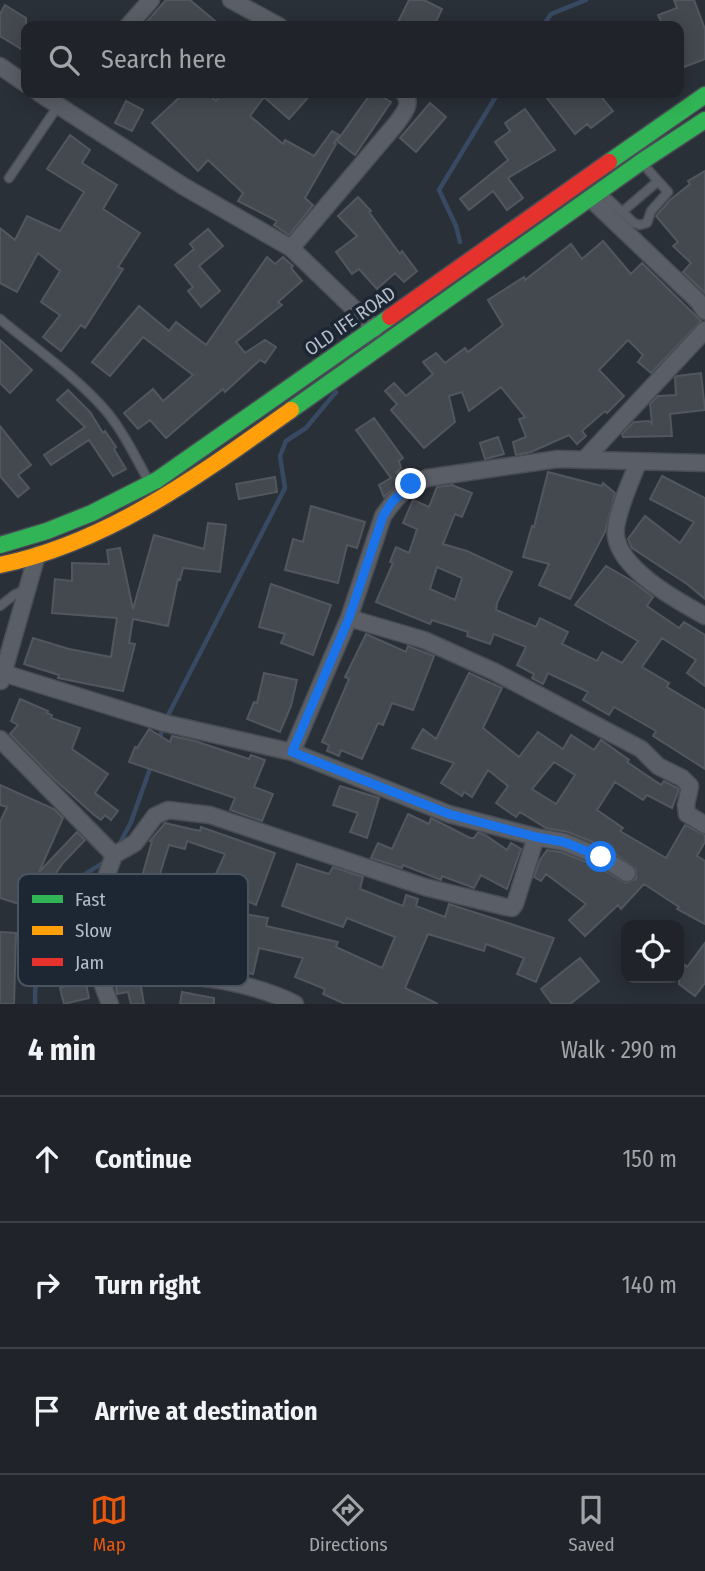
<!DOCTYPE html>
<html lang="en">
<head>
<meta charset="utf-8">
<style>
	body { margin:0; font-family:"Fira Sans Condensed",sans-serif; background:#282c32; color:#f1f3f6 }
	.controls { position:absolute; right:21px; bottom:21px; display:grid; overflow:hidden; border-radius:14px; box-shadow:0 4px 18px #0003 }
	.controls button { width:63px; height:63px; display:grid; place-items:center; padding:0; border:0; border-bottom:2px solid #3d4147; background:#20242a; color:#f1f3f6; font:35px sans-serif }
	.stop { position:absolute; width:21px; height:21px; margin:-16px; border:5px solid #1a73e8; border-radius:50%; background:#fff }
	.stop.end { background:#1a73e8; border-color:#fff; box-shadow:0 2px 7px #0008 }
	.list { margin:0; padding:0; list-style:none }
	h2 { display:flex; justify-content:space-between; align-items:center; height:91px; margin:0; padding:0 28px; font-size:30px }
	h2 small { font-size:23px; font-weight:400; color:#a2a4a8 }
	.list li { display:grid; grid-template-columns:46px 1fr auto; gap:21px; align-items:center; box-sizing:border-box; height:126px; padding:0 28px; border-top:2px solid #3d4147 }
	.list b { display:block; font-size:26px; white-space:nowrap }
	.list em { font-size:23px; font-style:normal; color:#a2a4a8 }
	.icon { flex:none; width:38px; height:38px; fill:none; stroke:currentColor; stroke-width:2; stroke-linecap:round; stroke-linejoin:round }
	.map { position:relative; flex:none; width:705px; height:1004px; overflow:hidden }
	.search { position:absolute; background:#20242a; box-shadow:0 4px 18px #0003; left:21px; right:21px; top:21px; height:77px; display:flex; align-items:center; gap:18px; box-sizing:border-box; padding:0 24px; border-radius:14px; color:#a2a4a8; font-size:26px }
	.sheet { height:469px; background:#20242a }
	nav { display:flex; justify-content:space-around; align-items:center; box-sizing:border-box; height:98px; border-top:2px solid #3d4147; background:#20242a; font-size:19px; color:#a2a4a8 }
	nav a { display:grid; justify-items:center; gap:4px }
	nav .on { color:#ea580c }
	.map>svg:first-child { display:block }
</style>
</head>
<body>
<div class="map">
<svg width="705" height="1004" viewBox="0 0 705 1004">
	<rect width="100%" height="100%" fill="#2a3038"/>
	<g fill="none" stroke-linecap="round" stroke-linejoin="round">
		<path stroke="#384963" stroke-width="4.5" d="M 543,26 L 551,14 L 586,0
			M 460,242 L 456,226 L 439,190 L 498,93
			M 159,741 L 164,723 L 285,488 L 280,456 L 286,441 L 306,428 L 336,392
			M 119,845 L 131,822 L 151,766
			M 35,1004 C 36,958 34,927 67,889 C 77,877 95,869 107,860"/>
	</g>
	<path fill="#444950" stroke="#52575f" stroke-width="2" fill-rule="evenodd" d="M 166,0 L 190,0 L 221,26 L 143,26 Z
		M 409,0 L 424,0 L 442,9 L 434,26 L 396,26 Z
		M 674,0 L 694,0 L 705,29 L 705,59 L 679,69 L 679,26 L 663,26 L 658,15 L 677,8 Z
		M 5,5 L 26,18 L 26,52 L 0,36 L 0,14 Z
		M 184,93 L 208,93 L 216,101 L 221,94 L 225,97 L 228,93 L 312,93 L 289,119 L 264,97 L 250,116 L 283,144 L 285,140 L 314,156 L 332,131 L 339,135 L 334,143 L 336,144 L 305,198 L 313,205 L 289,235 L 274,225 L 277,221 L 238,201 L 243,193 L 208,160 L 198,171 L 152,123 Z
		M 371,93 L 376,93 L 391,102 L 355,155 L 337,141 Z
		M 543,93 L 598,93 L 613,111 L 591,128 L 587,124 L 575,134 Z
		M 126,101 L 143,110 L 132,131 L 115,123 Z
		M 430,103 L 446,117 L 416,152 L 400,138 Z
		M 525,109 L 555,150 L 508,178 L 523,198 L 507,210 L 493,191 L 469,210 L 460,199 L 508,160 L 495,142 L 510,131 L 505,123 Z
		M 70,135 L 90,150 L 82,163 L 117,185 L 103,209 L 140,233 L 118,267 L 123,269 L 85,328 L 81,325 L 61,351 L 43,337 L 60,315 L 41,302 L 60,271 L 38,253 L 17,292 L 0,283 L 0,228 L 15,240 L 27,216 L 60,231 L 84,192 L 47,169 Z
		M 705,171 L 705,293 L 683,272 L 691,263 L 673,246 L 678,242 L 656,216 L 670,200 L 690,184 L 688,181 Z
		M 358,197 L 371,211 L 369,212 L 400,254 L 402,251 L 417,271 L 404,282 L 395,273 L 377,289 L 359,269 L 352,274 L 336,252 L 357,236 L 338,216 Z
		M 208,229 L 223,246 L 199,266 L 220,291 L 201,307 L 188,291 L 193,287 L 175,265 L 194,249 L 190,244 Z
		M 603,241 L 631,274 L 642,263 L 701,321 L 651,373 L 638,362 L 643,355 L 628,340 L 599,370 L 624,396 L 607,413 L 605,411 L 582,431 L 586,436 L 577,444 L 569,435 L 531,452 L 516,455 L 513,442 L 526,437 L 519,419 L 525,417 L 501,387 L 469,411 L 462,392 L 449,396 L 455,422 L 424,448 L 391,410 L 397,404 L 385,391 L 394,383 L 406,396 L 433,374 L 423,362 L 436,353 L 445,363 L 465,348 L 468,352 L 503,325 L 488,300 L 524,277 L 525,280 L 571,244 L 582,259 Z
		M 267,257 L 275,264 L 283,257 L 293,266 L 291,268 L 302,281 L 278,302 L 282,305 L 236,342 L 245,353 L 265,340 L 276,347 L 265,363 L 260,360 L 225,392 L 223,389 L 166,438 L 150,420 L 138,429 L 124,413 L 153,389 L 163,401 L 193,375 L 143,337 L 110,376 L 92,362 L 139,306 L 169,331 L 176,322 L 206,345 Z
		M 0,340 L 32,370 L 10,393 L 0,383 Z
		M 701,373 L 705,410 L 670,414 L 672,436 L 623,437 L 622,434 L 634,422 L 649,421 L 652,424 L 650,404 L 658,396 L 676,395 L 675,378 L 677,376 Z
		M 68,390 L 90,412 L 103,433 L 105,431 L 116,447 L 114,449 L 126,469 L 113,476 L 89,440 L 51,465 L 44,455 L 85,427 L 57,400 Z
		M 374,418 L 403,458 L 399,461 L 401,468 L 395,473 L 403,471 L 405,478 L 384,497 L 379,485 L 391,478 L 356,430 Z
		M 0,426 L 31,465 L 18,475 L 29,488 L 18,497 L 0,476 Z
		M 498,437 L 504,454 L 485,459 L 480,443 Z
		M 548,472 L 602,486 L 603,483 L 615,493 L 605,532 L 570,599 L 539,585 L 549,564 L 523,557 L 532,526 L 534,527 Z
		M 662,476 L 705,498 L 705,599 L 687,584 L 632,548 L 628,539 L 645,516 L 680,543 L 694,522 L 650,499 Z
		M 275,477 L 277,492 L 239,499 L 236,484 Z
		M 452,485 L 472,493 L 462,517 L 455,514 L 443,544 L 467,551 L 512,572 L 497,603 L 496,610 L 536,627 L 540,618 L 568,632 L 562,644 L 597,661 L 602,652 L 622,663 L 638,641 L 575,605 L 606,566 L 632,581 L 653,597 L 647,606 L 679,628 L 684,622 L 705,635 L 705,686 L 687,673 L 696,660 L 662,638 L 642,667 L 669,683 L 667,687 L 705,710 L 705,769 L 653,736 L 656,731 L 614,707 L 609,715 L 583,700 L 588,692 L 548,673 L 543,684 L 532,678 L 534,674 L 517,665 L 526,647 L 494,634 L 490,644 L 467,636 L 468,632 L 432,620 L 430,624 L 376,602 L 393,563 L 390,562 L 396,547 L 409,553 L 417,529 L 403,523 L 413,500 L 429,507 L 437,487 ZM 437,567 L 462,578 L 455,600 L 430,589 Z
		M 311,506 L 365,522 L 357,548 L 347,545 L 338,583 L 285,570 L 293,539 L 303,542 Z
		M 208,523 L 226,525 L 220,572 L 183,568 L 180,580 L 178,579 L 168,626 L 133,619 L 129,643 L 135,644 L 123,691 L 58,678 L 59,675 L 24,664 L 33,638 L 69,649 L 111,657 L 117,618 L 52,613 L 55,579 L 72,581 L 72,563 L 109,564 L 107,550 L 120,548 L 133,609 L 154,535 L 204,549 Z
		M 271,584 L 331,605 L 313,655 L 281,643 L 285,634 L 259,627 Z
		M 366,634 L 406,652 L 408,646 L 434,656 L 413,710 L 392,703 L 383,725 L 378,723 L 362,759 L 341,750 L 339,756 L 327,751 L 329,745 L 322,742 L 349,679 L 345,677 Z
		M 264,673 L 297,680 L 291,706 L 280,732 L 247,719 L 254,702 L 257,703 Z
		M 469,673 L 502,688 L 483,728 L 519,757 L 538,732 L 563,749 L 571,735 L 594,750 L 601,740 L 629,760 L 627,762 L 661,785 L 664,781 L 679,789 L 672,808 L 647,795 L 643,800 L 615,782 L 597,810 L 623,828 L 620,831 L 666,858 L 685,825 L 705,835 L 705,842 L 697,856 L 705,861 L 705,924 L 677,909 L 679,907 L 644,884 L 621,909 L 618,905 L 585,936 L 569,920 L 586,904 L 546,874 L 541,881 L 534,877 L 540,860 L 547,850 L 561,852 L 596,866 L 626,883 L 636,879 L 636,869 L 605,847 L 568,832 L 546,828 L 520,812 L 516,817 L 496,803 L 508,786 L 488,770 L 472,797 L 464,792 L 462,796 L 441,783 L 454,763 L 412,748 L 423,729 L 436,739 ZM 554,762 L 575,775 L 556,804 L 532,789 Z
		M 20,699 L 48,711 L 47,713 L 52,715 L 51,718 L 80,728 L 72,749 L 108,774 L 95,793 L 118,811 L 111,820 L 105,815 L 101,820 L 94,815 L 53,778 L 10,734 L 18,725 L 11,721 Z
		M 149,729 L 170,742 L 172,736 L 195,741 L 249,759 L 251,755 L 265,760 L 254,787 L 273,794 L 262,821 L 230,810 L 235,798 L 129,762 L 135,747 L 137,748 Z
		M 0,785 L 54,809 L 63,818 L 39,872 L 77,832 L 85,840 L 63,863 L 43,892 L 29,882 L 22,905 L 0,898 L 0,822 L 7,807 L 0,805 Z
		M 340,786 L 379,798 L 367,838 L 350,832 L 358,813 L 333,805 Z
		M 408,814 L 429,824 L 431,818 L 470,838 L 474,838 L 478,832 L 485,835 L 507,850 L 511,843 L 521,849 L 507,889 L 481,875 L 474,888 L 442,876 L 441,880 L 403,865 L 402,868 L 371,858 L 378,843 L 392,849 Z
		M 165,823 L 200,831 L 201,827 L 275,853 L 256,905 L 211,885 L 225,854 L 187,841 L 185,849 L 169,845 L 150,906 L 193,914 L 194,905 L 268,918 L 266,926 L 338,942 L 336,947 L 382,968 L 395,937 L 347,918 L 343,927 L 282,906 L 297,864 L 329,874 L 333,867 L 363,877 L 360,889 L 403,906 L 406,895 L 418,899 L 416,906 L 445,917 L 449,904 L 554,938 L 536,982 L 517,974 L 524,958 L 486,944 L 484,951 L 428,934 L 405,988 L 438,1004 L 345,1004 L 323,994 L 325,989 L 295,977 L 303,958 L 259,948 L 253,974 L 219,967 L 218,969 L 193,966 L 194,963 L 153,956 L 152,961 L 117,958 L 131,912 L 134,913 L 146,874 L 143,873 L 152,841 L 150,841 Z
		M 0,932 L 16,933 L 14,1004 L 0,1004 Z
		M 705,943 L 705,983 L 695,996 L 679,984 L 679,960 L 687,967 Z
		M 580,958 L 599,981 L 570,1004 L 552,1004 L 541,989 Z
		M 84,974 L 89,998 L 64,1004 L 60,988 L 65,986 L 63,978 Z
		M 115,979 L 140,981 L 144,1004 L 131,1004 L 128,992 L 117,994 Z
		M 182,992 L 214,998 L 214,1004 L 180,1004 Z"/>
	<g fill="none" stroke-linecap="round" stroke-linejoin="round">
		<defs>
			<path id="lane" d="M 9,178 L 58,106
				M 603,194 L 634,223 L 640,225 L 647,223 L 651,211 L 668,192 L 642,163
				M 622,212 L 657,182
				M 0,319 C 36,349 77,377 107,412 C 124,433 136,458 149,482
				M 0,606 L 14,595 L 26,589"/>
			<path id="street" d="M 231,0 L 279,26
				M 128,26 L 151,0
				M 0,66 L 26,84
				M 39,93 L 183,186 L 291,248 L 375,329
				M 591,199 L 698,301 L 705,311
				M 291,248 L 396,124 C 403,114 413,104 404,93
				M 584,460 L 705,330
				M 638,463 C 631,480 613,520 616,537 C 622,571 678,601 705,616
				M 349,618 L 424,640 L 495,672 L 641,749 L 658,766 L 682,778 L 690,786 L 686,805 L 687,814 L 705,825
				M 3,673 L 164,723 L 292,752 L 449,814 L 536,837 L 564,842 L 601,857 L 627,873
				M 1,681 L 37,555
				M 0,739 L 114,855
				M 292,752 L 349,618 L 383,516 C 395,498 407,486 427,478 L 558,459 L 705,463
				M 97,966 C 158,973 240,975 295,1004
				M 110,1004 C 100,978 87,947 93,918 C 98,897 107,875 114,855 L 135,843 L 155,816 L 168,810 L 210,815 L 425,887 L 506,907 L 512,908 L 515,904 L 536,837"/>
			<path id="fast" d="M 609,162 L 705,95
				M 291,410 L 641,162 L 705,120
				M 0,545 L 47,531 L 92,513 L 157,480 L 390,317"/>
			<path id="slow" d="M 0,565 C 110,542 201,474 291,410"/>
			<path id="jam" d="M 390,317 L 609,162"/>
		</defs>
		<use href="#lane" stroke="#484c53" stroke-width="11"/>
		<use href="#street" stroke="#484c53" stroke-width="19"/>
		<use href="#fast" stroke="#484c55" stroke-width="19"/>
		<use href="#slow" stroke="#484c55" stroke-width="19"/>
		<use href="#jam" stroke="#484c55" stroke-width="19"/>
		<use href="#lane" stroke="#5a5e66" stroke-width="8"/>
		<use href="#street" stroke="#5a5e66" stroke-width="16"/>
		<use href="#fast" stroke="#30b455" stroke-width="16"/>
		<use href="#slow" stroke="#ff9f0a" stroke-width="16"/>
		<use href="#jam" stroke="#e5322d" stroke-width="16"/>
	</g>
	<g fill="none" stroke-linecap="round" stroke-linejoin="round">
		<path stroke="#1a73e8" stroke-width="9" d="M 411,484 L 392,502 L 383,516 L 349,618 L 292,752 L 449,814 L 536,837 L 564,842 L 601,857"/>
	</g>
	<g text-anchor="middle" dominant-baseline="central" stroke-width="7" stroke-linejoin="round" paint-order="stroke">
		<g font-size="19" fill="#b4bcc9" stroke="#1d2633">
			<text transform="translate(350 321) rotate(-35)">OLD IFE ROAD</text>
		</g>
	</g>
	<rect x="18" y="874" width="230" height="112" rx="10" fill="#1d2633" stroke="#4a5360" stroke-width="2"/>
	<rect x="32" y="895" width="31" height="8" fill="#30b455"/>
	<rect x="32" y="926" width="31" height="9" fill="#ff9f0a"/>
	<rect x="32" y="958" width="31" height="8" fill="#e5322d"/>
	<g font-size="19" fill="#b4bcc9">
		<text x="75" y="906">Fast</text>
		<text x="75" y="937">Slow</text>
		<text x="75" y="969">Jam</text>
	</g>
</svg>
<div class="controls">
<button><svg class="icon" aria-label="locate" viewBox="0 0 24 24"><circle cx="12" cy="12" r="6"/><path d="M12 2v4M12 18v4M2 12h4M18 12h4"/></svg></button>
</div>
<div class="stop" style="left:601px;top:857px"></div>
<div class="stop end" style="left:411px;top:484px"></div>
<div class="search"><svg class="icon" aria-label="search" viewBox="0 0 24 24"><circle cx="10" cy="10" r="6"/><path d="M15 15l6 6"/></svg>Search here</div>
</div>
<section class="sheet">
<h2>4 min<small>Walk · 290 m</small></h2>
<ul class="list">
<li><svg class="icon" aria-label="ahead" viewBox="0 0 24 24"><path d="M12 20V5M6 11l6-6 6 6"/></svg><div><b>Continue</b></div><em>150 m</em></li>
<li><svg class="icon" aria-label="right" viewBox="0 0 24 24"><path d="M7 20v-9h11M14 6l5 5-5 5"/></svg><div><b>Turn right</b></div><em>140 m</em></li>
<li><svg class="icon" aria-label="arrive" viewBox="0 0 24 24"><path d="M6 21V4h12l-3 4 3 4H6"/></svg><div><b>Arrive at destination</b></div></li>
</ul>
</section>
<nav>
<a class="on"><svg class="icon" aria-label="map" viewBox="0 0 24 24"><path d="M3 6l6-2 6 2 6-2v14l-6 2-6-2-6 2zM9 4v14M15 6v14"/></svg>Map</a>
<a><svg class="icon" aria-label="directions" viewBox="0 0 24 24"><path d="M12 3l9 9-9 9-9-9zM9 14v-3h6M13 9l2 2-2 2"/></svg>Directions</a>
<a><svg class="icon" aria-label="saved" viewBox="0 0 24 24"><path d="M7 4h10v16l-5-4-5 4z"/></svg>Saved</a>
</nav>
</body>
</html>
